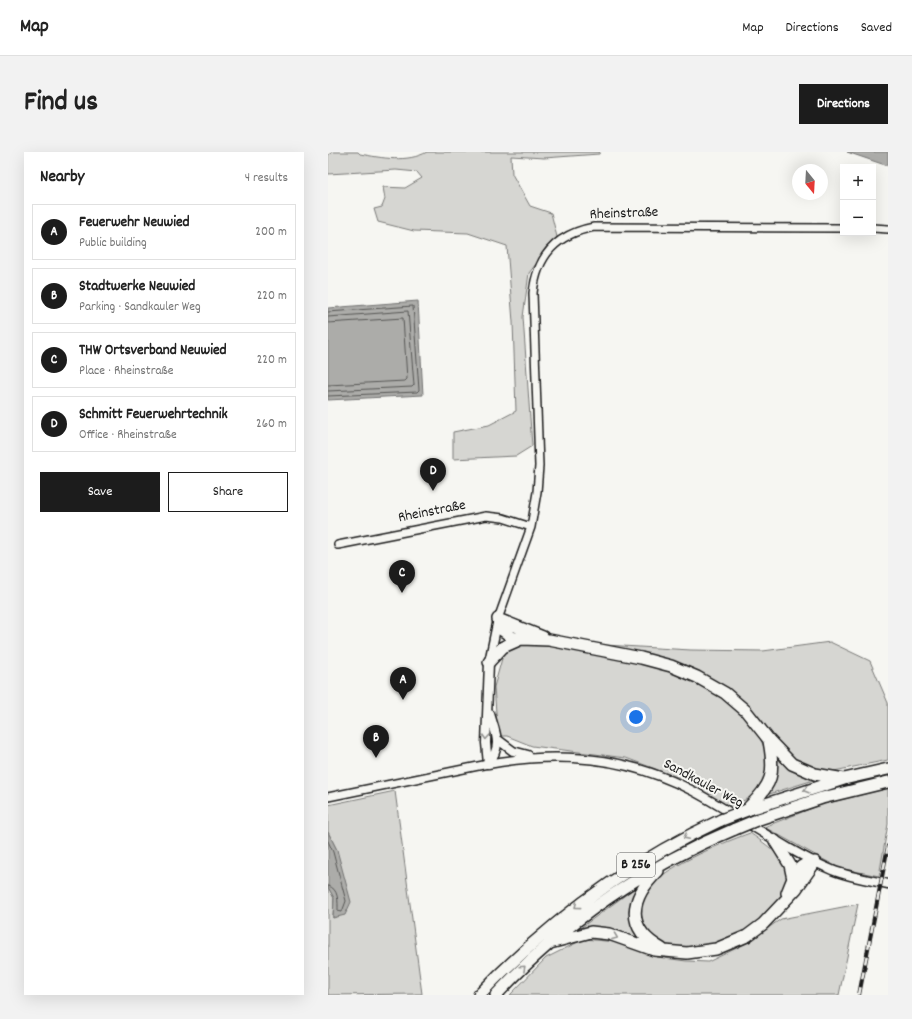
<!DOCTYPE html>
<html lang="en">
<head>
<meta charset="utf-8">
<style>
	body { margin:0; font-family:Dekko,sans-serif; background:#f2f2f2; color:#222 }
	.controls { position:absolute; right:12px; top:12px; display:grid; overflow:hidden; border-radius:0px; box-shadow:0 4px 16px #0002 }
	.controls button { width:36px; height:36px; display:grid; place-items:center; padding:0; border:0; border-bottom:1px solid #e0e0e0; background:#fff; color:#222; font:20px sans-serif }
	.compass { position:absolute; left:464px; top:12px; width:36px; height:36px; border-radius:50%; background:#fff; box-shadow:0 4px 16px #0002; rotate:162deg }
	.you { position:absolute; left:308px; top:565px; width:14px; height:14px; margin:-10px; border:3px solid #fff; border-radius:50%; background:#1a73e8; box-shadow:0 0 0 6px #1a73e833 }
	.badge { display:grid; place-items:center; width:26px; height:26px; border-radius:50%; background:#1c1c1c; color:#fff; font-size:13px; font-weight:700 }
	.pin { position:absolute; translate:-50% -33px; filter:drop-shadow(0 1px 2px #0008) }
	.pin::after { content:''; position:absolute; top:21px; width:14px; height:12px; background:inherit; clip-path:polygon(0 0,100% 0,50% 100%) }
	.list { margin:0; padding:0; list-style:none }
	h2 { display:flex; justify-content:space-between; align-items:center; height:52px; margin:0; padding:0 16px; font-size:17px }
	h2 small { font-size:13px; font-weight:400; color:#767676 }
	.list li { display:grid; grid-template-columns:26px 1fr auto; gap:12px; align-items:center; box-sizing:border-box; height:56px; margin:0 8px 8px; padding:0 8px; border:1px solid #e0e0e0; border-radius:0px }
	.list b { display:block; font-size:15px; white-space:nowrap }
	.list p { margin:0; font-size:13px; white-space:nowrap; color:#767676 }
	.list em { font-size:13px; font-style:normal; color:#767676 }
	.actions { display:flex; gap:8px; padding:12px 16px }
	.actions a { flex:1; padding:9px 0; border:1px solid #1c1c1c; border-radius:0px; text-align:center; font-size:14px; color:#1c1c1c }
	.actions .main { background:#1c1c1c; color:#fff }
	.map { position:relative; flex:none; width:560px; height:843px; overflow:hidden; border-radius:0px }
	header { display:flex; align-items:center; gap:24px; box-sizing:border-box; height:56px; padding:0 20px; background:#fff; border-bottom:1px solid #e0e0e0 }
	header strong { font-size:19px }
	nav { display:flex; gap:22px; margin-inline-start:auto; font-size:14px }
	.intro { display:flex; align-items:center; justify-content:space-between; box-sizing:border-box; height:96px; padding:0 24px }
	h1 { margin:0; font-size:28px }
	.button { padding:10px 18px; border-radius:0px; background:#1c1c1c; color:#fff; font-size:14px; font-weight:700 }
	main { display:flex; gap:24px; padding:0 24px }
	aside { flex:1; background:#fff; border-radius:0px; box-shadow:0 4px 16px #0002 }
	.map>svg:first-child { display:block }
</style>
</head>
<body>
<header>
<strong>Map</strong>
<nav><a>Map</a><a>Directions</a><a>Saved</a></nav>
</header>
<div class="intro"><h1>Find us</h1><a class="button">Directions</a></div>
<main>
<aside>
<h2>Nearby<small>4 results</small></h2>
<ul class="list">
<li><span class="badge">A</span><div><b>Feuerwehr Neuwied</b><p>Public building</p></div><em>200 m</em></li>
<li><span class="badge">B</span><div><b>Stadtwerke Neuwied</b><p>Parking · Sandkauler Weg</p></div><em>220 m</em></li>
<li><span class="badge">C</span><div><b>THW Ortsverband Neuwied</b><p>Place · Rheinstraße</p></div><em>220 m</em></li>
<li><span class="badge">D</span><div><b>Schmitt Feuerwehrtechnik</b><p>Office · Rheinstraße</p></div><em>260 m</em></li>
</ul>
<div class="actions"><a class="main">Save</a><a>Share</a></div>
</aside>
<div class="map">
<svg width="560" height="843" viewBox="0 0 560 843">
	<rect width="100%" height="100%" fill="#f6f6f2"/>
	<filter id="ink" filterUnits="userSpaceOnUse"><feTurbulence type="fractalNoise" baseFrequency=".025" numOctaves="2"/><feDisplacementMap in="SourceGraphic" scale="8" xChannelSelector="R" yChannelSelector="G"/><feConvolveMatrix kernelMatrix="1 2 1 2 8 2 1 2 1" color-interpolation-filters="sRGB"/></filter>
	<g filter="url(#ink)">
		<path fill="#d6d6d2" stroke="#797977" d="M 5,0 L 30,0 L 32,2 C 54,6 79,11 99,0 L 272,0 L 271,2 L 216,6 L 183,4 L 184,22 L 202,54 L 223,61 L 229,85 L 201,121 L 195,165 L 204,294 L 188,304 L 125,307 L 125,280 L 161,273 L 188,259 L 185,170 L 179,94 L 140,81 L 86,79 L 50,70 L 46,57 L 54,55 L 57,47 L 55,35 L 77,36 L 94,26 L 89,20 L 68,18 L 0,22 L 0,3 Z
			M 502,490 L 542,509 L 560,551 L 560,608 L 506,619 L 482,617 L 460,604 L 407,544 L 386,528 L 365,518 L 277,493 L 363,498 L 435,499 Z
			M 187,492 C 198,492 209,491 220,492 C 250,496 280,503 309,511 C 328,515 346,519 364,527 C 395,542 432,570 439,606 C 442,619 436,638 423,645 C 416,649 408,651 401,654 L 349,625 L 298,606 L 204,594 L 179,584 L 173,584 L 169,573 L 166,535 L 175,503 Z
			M 446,601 L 492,626 L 438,643 Z
			M 560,636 L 560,672 L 551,724 L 511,716 L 436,675 L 492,653 Z
			M 67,639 L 94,842 L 0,843 L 0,735 L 6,746 L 5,766 L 9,698 L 0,680 L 0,653 Z
			M 422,681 C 446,698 477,718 450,749 C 440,760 430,771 416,779 C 388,797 327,809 314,768 C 311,761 311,749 315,742 C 330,717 394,691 422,681 Z
			M 311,733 L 305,748 L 322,793 L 247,780 Z
			M 530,752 L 511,843 L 182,843 L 218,806 L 256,787 L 288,790 L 329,805 L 358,809 L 380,810 L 417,792 L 453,767 Z"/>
		<path fill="#acaca9" stroke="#727271" d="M 519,0 L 560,0 L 560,14 Z
			M 90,149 L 95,243 L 0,248 L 0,156 Z
			M 0,680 L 9,698 L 23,750 L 17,763 L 5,766 L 6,746 L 0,735 Z"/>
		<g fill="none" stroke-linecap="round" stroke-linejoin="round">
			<path stroke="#565654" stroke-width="1" d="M 0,160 L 85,154 L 91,238 L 89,240 L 0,244
				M 0,165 L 80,159 L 86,233 L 84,235 L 0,239
				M 0,171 L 75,166 L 79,227 L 77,229 L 0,233
				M 0,689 L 5,700 L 18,749 L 14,760 L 10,759 C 10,750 11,736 0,734"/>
			<defs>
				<path id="minor" d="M 545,76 L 560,77
					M 10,393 L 158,364 L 175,366 L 203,375
					M 170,467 L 203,375 L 209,340 L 211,314 L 205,141 C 209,103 229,82 266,75 L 515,76
					M 0,645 L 160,612"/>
				<path id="tertiary" d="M 169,587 L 185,599 L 200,603
					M 160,612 C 230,599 301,605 365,639 C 412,664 455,697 504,718 C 522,725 541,728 560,732
					M 160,612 L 158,591 L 161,510 L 170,467
					M 160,612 C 175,594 168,582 162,562"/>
				<path id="trunk" d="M 170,467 L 174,478 L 184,485 L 193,487 L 221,488 L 313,506 L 343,514 L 369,525 L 397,541 L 418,559 L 441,588 L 464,612 L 487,622 L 516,627
					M 170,467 L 215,485
					M 161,510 L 175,495 L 193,487
					M 421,655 C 445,632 447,621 441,589
					M 419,658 L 516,627 L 560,617
					M 431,667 L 494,646 L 560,630
					M 447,689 L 462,713 L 465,727
					M 330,719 C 302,746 296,776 334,797
					M 459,741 C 466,725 467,712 487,710
					M 222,791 L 263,780 L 281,782 L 326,798 L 359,801 L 388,797 L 419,784 L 435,772 L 468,737 L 487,710
					M 151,843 C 222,769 300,711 393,668
					M 168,843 C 235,771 316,715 407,677"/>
			</defs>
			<use href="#minor" stroke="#1c1c1c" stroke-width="10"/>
			<use href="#tertiary" stroke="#1c1c1c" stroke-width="11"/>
			<use href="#trunk" stroke="#1c1c1c" stroke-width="14"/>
			<use href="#minor" stroke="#f6f6f2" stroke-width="7"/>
			<use href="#tertiary" stroke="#f6f6f2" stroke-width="8"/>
			<use href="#trunk" stroke="#f6f6f2" stroke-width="11"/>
			<defs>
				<path id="rail" d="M 531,843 L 560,694"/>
			</defs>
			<use href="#rail" stroke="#1c1c1c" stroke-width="4"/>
			<use href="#rail" stroke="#f6f6f2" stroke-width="2.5" stroke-dasharray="8" stroke-linecap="butt"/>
			<defs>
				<path id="trunk-bridge" d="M 393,668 L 419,658
					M 407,677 L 431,667"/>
			</defs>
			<use href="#trunk-bridge" stroke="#1c1c1c" stroke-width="14" stroke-linecap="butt"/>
			<use href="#trunk-bridge" stroke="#f6f6f2" stroke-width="11"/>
		</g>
		<defs><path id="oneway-chevron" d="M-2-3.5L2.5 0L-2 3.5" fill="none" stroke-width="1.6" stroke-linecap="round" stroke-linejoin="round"/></defs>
		<g stroke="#949492">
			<use href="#oneway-chevron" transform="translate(158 585) rotate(93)"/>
			<use href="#oneway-chevron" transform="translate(478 638) rotate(164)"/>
			<use href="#oneway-chevron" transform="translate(358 685) rotate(153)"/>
			<use href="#oneway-chevron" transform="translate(249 754) rotate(143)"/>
			<use href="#oneway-chevron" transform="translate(287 785) rotate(21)"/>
			<use href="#oneway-chevron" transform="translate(195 816) rotate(-43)"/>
		</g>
	</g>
	<g text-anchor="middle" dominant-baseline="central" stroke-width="4" stroke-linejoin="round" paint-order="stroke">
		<rect fill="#f6f6f2" stroke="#5d5d5c" stroke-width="1" x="289" y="701" width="38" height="24" rx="3"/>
		<g font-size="14" font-weight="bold" fill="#1c1c1c">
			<text x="308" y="713">B 256</text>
		</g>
		<g font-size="15" fill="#1c1c1c" stroke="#f6f6f2">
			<text transform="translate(296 62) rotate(-2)">Rheinstraße</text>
			<text transform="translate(104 360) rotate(-11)">Rheinstraße</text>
			<text transform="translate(375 632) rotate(28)">Sandkauler Weg</text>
		</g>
	</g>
</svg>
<div class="controls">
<button>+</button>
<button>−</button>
</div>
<svg class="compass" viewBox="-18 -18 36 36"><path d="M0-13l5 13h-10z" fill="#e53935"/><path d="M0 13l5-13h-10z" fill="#767676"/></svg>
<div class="you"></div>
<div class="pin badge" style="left:75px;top:548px">A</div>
<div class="pin badge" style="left:48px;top:606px">B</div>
<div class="pin badge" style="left:74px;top:441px">C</div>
<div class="pin badge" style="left:105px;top:339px">D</div>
</div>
</main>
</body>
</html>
